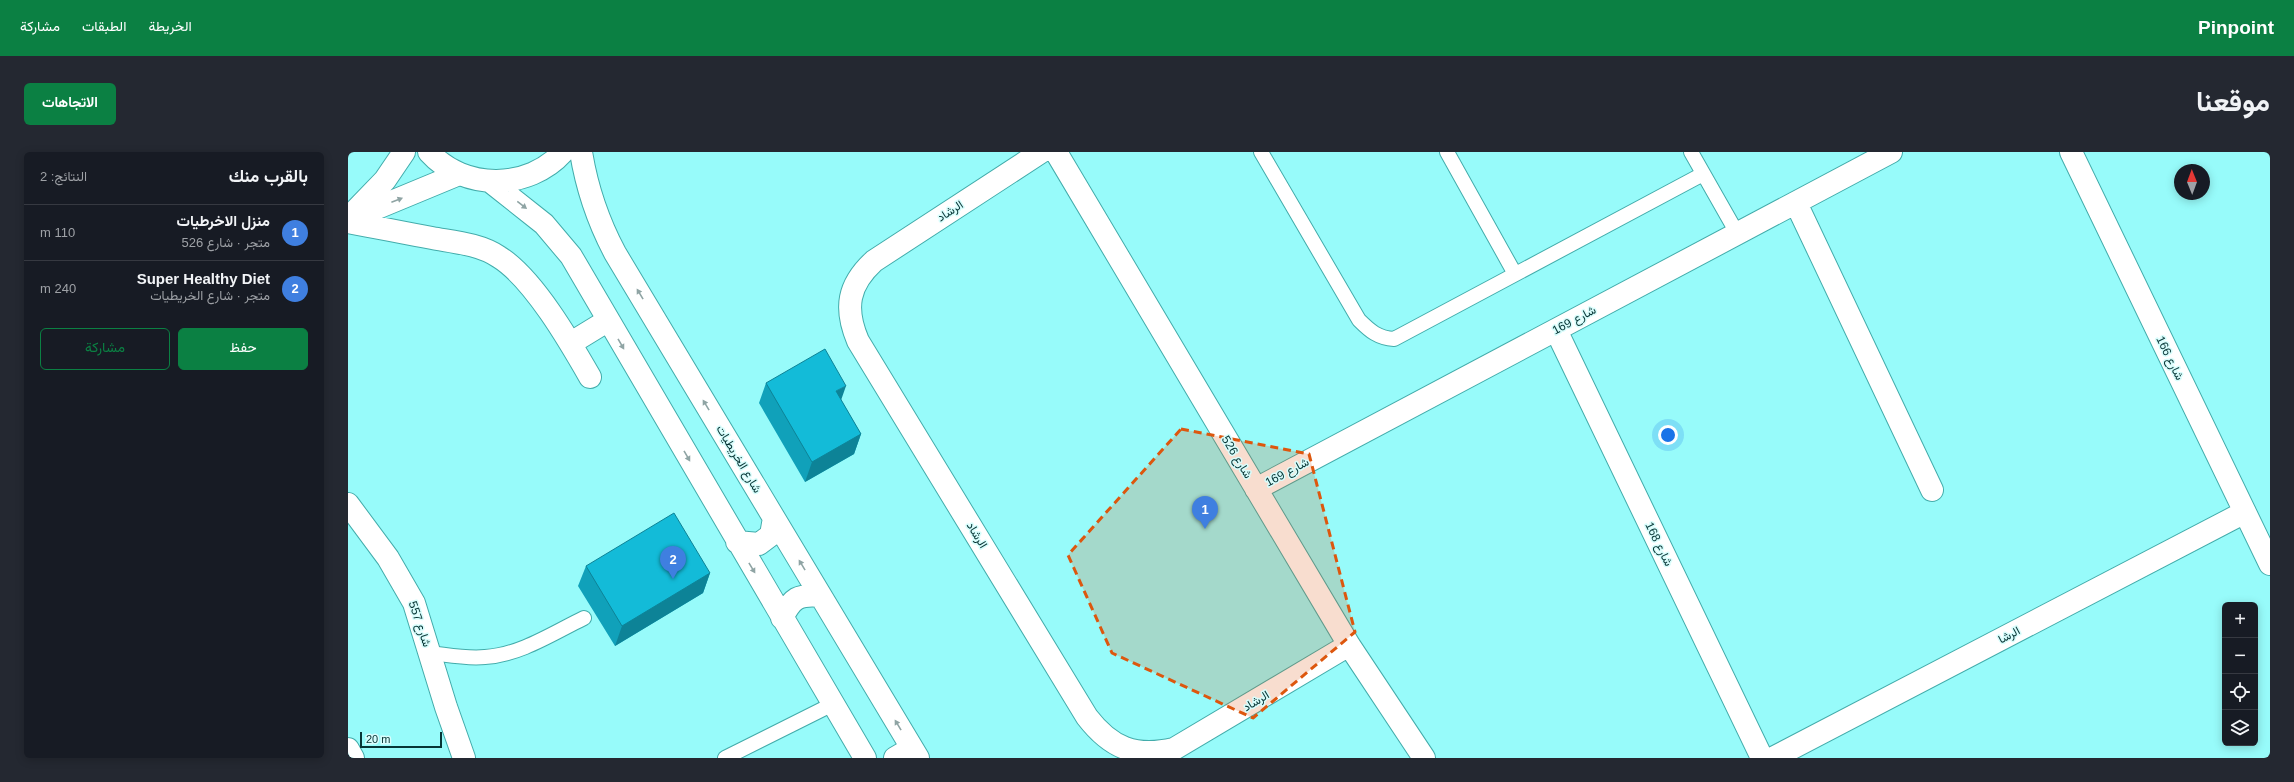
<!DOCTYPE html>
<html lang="ar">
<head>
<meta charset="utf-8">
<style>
	body { margin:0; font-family:Helvetica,Vazirmatn,sans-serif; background:#242831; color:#f1f3f6; direction:rtl }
	.controls { position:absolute; right:12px; bottom:12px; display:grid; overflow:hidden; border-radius:6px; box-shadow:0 2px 10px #0003 }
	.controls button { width:36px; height:36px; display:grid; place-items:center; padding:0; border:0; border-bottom:1px solid #363941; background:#171b24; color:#f1f3f6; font:20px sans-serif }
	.compass { position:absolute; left:1826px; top:12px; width:36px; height:36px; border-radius:50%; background:#171b24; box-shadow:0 2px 10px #0003; rotate:359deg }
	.scale { position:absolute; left:12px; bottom:10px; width:82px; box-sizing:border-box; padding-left:4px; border:2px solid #073535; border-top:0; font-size:11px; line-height:14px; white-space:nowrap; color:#073535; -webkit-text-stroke:3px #d8fdfc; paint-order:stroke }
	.you { position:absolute; left:1320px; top:283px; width:14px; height:14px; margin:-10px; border:3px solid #fff; border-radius:50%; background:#1a73e8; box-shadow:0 0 0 6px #1a73e833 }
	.badge { display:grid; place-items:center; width:26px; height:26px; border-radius:50%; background:#0b8043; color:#fff; font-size:13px; font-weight:700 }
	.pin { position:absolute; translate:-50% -33px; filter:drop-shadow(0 1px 2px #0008) }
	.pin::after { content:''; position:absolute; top:21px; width:14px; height:12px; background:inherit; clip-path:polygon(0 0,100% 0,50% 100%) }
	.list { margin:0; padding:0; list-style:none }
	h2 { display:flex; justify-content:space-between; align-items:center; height:52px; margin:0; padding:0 16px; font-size:17px }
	h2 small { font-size:13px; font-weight:400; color:#9ea1a6 }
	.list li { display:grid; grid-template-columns:26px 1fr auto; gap:12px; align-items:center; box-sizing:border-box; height:56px; padding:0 16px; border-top:1px solid #363941 }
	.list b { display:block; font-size:15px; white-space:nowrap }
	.list p { margin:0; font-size:13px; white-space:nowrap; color:#9ea1a6 }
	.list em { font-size:13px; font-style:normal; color:#9ea1a6 }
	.actions { display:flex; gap:8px; padding:12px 16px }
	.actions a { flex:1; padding:9px 0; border:1px solid #0b8043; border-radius:6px; text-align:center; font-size:14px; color:#0b8043 }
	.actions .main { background:#0b8043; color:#fff }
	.icon { flex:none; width:22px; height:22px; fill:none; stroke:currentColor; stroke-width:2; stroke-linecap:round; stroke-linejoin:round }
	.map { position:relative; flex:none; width:1922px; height:606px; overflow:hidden; direction:ltr; border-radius:6px }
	header { display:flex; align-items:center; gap:24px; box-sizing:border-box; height:56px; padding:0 20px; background:#0b8043; color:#fff }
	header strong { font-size:19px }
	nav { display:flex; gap:22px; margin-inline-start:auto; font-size:14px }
	.intro { display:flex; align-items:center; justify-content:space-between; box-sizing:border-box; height:96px; padding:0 24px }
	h1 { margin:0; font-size:28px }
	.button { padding:10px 18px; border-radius:6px; background:#0b8043; color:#fff; font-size:14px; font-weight:700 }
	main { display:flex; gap:24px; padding:0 24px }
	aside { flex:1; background:#171b24; border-radius:6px; box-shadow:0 2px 10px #0003 }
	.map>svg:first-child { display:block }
</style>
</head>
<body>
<header>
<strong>Pinpoint</strong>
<nav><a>الخريطة</a><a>الطبقات</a><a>مشاركة</a></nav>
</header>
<div class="intro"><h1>موقعنا</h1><a class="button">الاتجاهات</a></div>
<main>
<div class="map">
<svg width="1922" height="606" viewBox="0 0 1922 606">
	<rect width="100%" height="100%" fill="#97fbfa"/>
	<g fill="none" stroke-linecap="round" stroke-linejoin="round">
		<defs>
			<path id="lane" d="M 913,0 L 1011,168 C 1022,179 1030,186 1046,187 L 1355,22
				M 1099,0 L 1167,122
				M 1343,0 L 1389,81
				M 82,501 C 100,503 119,507 137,505 C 172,503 205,481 236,466
				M 377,606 L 485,552"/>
			<path id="street" d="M 693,0 L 526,109 C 500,133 496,156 510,189 L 739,565 C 763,596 787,606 826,597 L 1001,493
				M 708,0 L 1001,493 L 1076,606
				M 1723,0 L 1922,412
				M 1448,51 L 1584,338
				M 6,60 L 37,28 L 56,0
				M 0,68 L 111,22
				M 0,70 C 28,75 56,81 84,86 C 106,90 132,92 151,105 C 185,126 222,190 242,225
				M 1208,178 L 1414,606
				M 908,337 L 1543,0
				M 0,352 L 40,406 L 66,451 L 98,555 L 116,606
				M 0,597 L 5,606
				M 1425,606 L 1897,360"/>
			<path id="secondary" d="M 81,0 C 116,39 181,38 215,0
				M 233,0 C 239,37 250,69 267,101 L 570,606
				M 143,30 L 196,72 L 223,104 L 517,606
				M 223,191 L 259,169
				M 389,390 L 411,392 L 423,383 L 426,366
				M 434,466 C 444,446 450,442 473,444
				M 547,606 L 564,596"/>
		</defs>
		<use href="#lane" stroke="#43acab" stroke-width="16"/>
		<use href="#street" stroke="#43acab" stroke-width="24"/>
		<use href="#secondary" stroke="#43acab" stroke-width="24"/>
		<use href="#lane" stroke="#fff" stroke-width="14"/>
		<use href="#street" stroke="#fff" stroke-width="22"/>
		<use href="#secondary" stroke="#fff" stroke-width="22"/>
	</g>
	<path fill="#10a1ba" d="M 418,231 L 493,248 L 513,282 L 506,302 L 457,330 L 411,251 Z
		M 238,414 L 362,421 L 355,441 L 267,494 L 230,434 Z"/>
	<path fill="#0d8397" d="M 498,234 L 491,254 L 488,239 Z
		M 513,282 L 506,302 L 457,330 L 464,310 Z
		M 362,421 L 355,441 L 267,494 L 274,474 Z"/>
	<path fill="#13bbd8" stroke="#0d8397" d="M 477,197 L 498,234 L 488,239 L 513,282 L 464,310 L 418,231 Z
		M 326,361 L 362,421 L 274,474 L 238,414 Z"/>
	<defs><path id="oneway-solid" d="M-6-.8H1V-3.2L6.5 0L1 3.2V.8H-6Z"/></defs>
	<g fill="#8fa4a4">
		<use href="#oneway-solid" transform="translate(49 48) rotate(-21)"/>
		<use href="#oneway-solid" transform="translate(174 53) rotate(38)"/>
		<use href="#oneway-solid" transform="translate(292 142) rotate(-121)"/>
		<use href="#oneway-solid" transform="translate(273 192) rotate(60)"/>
		<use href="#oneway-solid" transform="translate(358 253) rotate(-121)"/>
		<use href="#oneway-solid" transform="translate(339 304) rotate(60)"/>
		<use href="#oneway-solid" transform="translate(454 413) rotate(-121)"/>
		<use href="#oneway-solid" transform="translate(404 416) rotate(59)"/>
		<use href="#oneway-solid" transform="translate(550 573) rotate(-121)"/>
	</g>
	<path fill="#dd570e" fill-opacity="0.2" stroke="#dd570e" stroke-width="3" stroke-dasharray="8 5" stroke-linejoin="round" d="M 833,277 L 961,302 L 1007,480 L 905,566 L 764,501 L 720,403 Z"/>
	<g text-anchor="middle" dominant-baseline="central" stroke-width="3" stroke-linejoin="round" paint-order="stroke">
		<g font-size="12" fill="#073535" stroke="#d8fdfc">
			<text transform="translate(602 59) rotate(-33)">الرشاد</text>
			<text transform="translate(1226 168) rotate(-28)">شارع 169</text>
			<text transform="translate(1822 206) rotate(64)">شارع 166</text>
			<text transform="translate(889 305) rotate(59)">شارع 526</text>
			<text transform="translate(391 307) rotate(59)">شارع الخريطيات</text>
			<text transform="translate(939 320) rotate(-28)">شارع 169</text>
			<text transform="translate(629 383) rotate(59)">الرشاد</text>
			<text transform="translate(1311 392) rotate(64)">شارع 168</text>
			<text transform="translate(72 472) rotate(71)">شارع 557</text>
			<text transform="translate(1661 483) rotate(-28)">الرشا</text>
			<text transform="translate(908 549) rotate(-31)">الرشاد</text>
		</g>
	</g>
</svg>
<div class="controls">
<button>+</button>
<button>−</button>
<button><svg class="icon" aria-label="locate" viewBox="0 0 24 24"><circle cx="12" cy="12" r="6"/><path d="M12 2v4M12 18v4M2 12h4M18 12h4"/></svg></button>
<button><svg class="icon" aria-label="layers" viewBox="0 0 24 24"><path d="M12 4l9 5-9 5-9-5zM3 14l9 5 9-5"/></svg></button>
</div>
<svg class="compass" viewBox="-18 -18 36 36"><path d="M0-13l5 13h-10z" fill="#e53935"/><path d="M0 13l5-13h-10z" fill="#9ea1a6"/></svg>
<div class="scale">20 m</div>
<div class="you"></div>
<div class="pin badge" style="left:857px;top:377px;background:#3f7fe0">1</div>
<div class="pin badge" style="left:325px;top:427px;background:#3f7fe0">2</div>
</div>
<aside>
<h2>بالقرب منك<small>النتائج: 2</small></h2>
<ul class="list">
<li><span class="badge" style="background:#3f7fe0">1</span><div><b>منزل الاخرطيات</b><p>متجر · شارع 526</p></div><em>110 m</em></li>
<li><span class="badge" style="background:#3f7fe0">2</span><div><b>Super Healthy Diet</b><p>متجر · شارع الخريطيات</p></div><em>240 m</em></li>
</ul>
<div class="actions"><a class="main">حفظ</a><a>مشاركة</a></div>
</aside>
</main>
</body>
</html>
